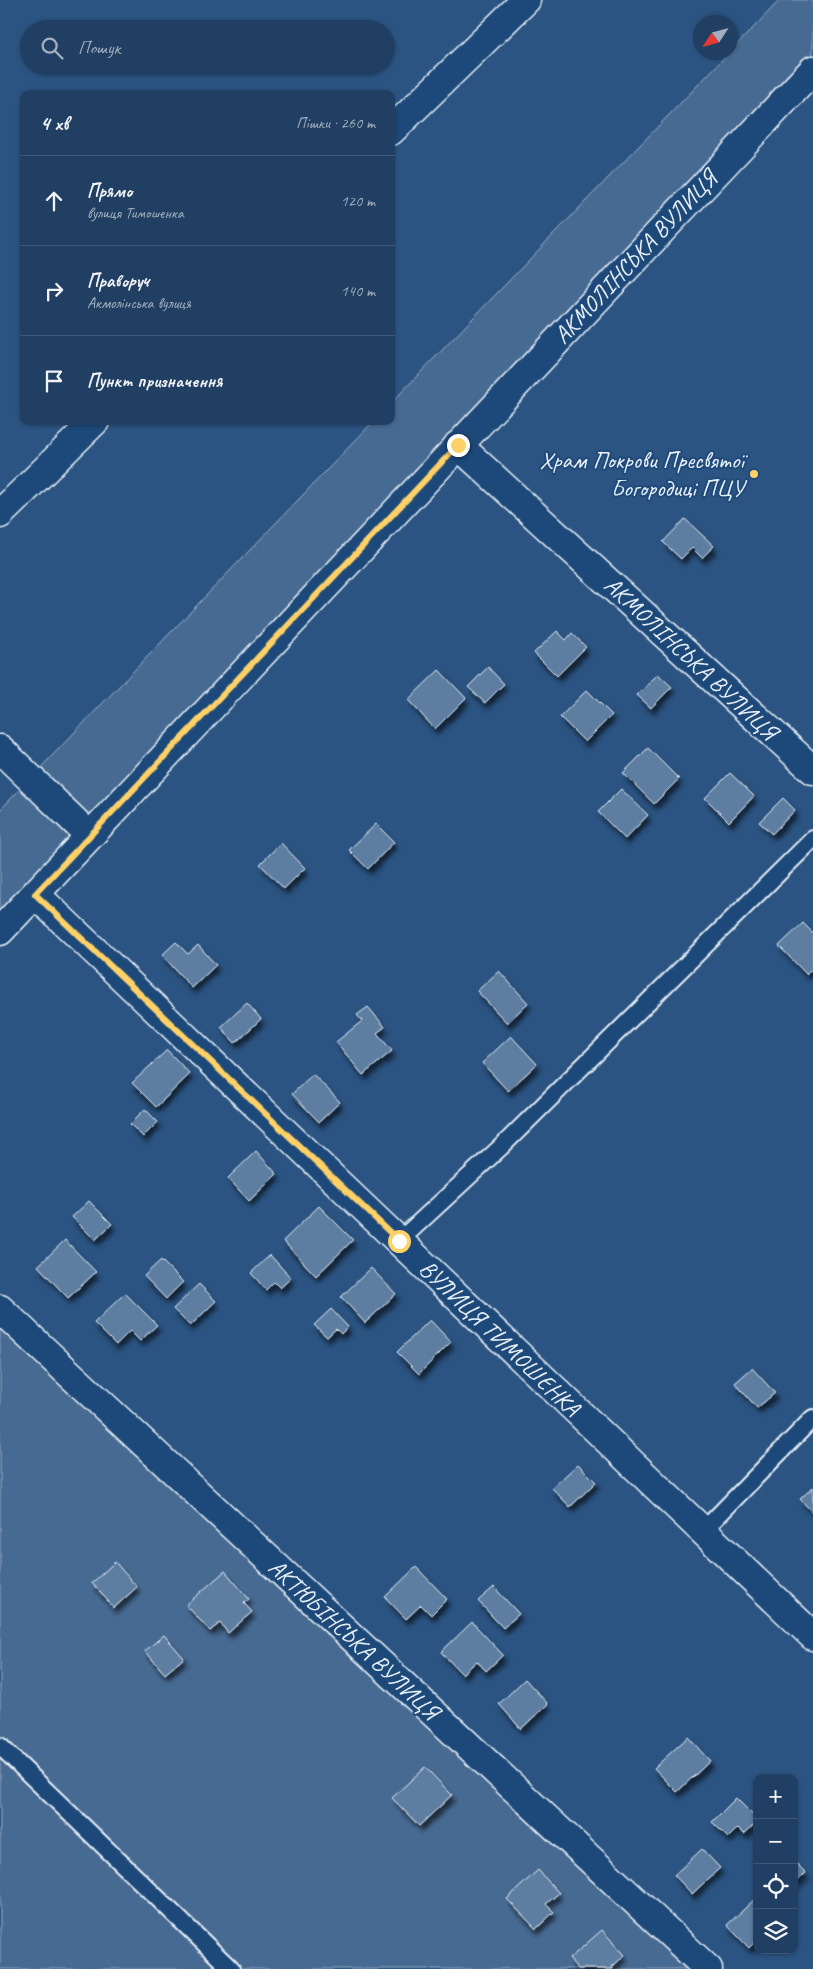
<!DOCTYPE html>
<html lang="uk">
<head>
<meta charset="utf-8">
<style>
	body { margin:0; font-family:Caveat,sans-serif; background:#2d4a6b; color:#f1f3f6 }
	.controls { position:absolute; right:15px; bottom:15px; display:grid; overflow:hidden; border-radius:10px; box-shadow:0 1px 4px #0004 }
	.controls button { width:45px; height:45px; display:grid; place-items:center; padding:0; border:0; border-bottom:1px solid #3d5877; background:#203f62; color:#f1f3f6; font:25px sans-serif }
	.compass { position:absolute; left:693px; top:15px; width:45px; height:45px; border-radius:50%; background:#203f62; box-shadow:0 1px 4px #0004; rotate:234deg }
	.stop { position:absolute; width:15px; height:15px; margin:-11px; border:4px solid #ffd166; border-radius:50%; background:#fff }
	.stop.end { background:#ffd166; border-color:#fff; box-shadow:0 1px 5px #0008 }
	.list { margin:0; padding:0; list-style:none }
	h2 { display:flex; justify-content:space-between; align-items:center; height:65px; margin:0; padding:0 20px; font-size:21px }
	h2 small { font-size:16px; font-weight:400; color:#a2afbe }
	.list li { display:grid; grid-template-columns:32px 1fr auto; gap:15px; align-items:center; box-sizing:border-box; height:90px; padding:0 20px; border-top:1px solid #3d5877 }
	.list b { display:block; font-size:19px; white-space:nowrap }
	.list p { margin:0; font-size:16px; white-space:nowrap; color:#a2afbe }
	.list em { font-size:16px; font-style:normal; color:#a2afbe }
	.icon { flex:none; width:28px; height:28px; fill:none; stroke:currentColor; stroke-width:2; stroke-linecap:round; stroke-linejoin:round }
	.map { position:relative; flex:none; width:813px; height:1969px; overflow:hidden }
	.search { position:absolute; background:#203f62; box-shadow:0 1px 4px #0004; left:20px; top:20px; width:375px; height:55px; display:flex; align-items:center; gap:12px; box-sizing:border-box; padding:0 18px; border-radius:28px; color:#a2afbe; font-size:19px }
	.panel { position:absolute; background:#203f62; box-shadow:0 1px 4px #0004; left:20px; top:90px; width:375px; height:335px; border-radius:10px }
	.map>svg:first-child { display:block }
</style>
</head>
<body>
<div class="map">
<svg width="813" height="1969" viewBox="0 0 813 1969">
	<defs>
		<filter id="shadow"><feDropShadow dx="3" dy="5.5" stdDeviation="2.5" flood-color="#0009"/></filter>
	</defs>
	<rect width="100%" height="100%" fill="#2b5482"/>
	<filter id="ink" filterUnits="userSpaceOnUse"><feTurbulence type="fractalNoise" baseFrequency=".02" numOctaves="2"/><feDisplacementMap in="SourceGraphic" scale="10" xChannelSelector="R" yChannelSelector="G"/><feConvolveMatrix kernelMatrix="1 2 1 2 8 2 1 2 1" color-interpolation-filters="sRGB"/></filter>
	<g filter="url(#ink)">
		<path fill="#476b93" stroke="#98aec6" d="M 780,0 L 813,0 L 813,70 L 0,931 L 0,810 L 374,421 L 391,421 L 391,403 Z
			M 0,1309 L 708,1969 L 0,1969 Z"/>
		<path fill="#5d7da1" stroke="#e8f1f8" filter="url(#shadow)" d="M 685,519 L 714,546 L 702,558 L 692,548 L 681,559 L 663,542 Z
			M 557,631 L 566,640 L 572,633 L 586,647 L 557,676 L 534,653 Z
			M 488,667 L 504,684 L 485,703 L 468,687 Z
			M 439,670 L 466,698 L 435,729 L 408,700 Z
			M 658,674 L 672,687 L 651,708 L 637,695 Z
			M 587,690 L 612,715 L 585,742 L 560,717 Z
			M 648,748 L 679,779 L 654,804 L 623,773 Z
			M 730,773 L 754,796 L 729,822 L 705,798 Z
			M 621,789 L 648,815 L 625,839 L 598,812 Z
			M 783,798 L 795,810 L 772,834 L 759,822 Z
			M 376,824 L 394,842 L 368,869 L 349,850 Z
			M 281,843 L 305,868 L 284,889 L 260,864 Z
			M 803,923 L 813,933 L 813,968 L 806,974 L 779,946 Z
			M 176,942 L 188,954 L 198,945 L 216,965 L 192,988 L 162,955 Z
			M 499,971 L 528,1003 L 507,1023 L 477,991 Z
			M 247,1003 L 261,1019 L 235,1043 L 221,1027 Z
			M 368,1007 L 385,1027 L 377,1033 L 392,1051 L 363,1075 L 336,1042 L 362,1021 L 357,1015 Z
			M 511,1036 L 537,1064 L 508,1091 L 482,1063 Z
			M 167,1050 L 190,1074 L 156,1107 L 132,1083 Z
			M 313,1074 L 340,1102 L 319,1122 L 292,1094 Z
			M 145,1109 L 158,1122 L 143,1137 L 130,1124 Z
			M 256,1151 L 277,1174 L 249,1201 L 228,1178 Z
			M 89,1201 L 112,1224 L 95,1240 L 72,1217 Z
			M 319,1206 L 353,1240 L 316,1276 L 283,1241 Z
			M 65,1240 L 96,1272 L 68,1298 L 38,1266 Z
			M 270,1255 L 291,1278 L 280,1288 L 274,1282 L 266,1290 L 251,1273 Z
			M 161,1260 L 183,1282 L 166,1299 L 144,1276 Z
			M 371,1268 L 396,1294 L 365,1323 L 341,1297 Z
			M 199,1284 L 216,1301 L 190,1326 L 173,1309 Z
			M 125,1293 L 157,1325 L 140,1341 L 130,1331 L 116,1345 L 94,1323 Z
			M 331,1309 L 348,1327 L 341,1334 L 336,1329 L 327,1337 L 314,1325 Z
			M 430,1320 L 451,1342 L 419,1374 L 397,1352 Z
			M 752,1368 L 775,1393 L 757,1408 L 735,1383 Z
			M 578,1464 L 596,1482 L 570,1507 L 552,1488 Z
			M 813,1487 L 813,1513 L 800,1499 Z
			M 115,1562 L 137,1587 L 114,1608 L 92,1583 Z
			M 416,1567 L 447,1599 L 431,1615 L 421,1605 L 406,1619 L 385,1597 Z
			M 225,1571 L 249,1599 L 244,1603 L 252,1612 L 228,1633 L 220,1623 L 210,1631 L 186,1605 Z
			M 494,1587 L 519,1614 L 503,1628 L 478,1601 Z
			M 472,1622 L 503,1655 L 486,1671 L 477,1661 L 462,1674 L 441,1652 Z
			M 164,1635 L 184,1658 L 165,1674 L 145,1651 Z
			M 525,1679 L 548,1704 L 521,1729 L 499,1704 Z
			M 688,1737 L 710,1761 L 677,1792 L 654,1768 Z
			M 425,1767 L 452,1795 L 419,1826 L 392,1798 Z
			M 736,1798 L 757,1819 L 757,1822 L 744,1834 L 738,1828 L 728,1838 L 712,1822 Z
			M 702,1849 L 720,1868 L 692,1894 L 674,1875 Z
			M 794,1861 L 806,1873 L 794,1884 Z
			M 538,1870 L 559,1893 L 546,1904 L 554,1912 L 536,1929 L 507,1899 Z
			M 757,1897 L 757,1940 L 749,1948 L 727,1925 Z
			M 602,1930 L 625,1955 L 612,1967 L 613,1969 L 578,1969 L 569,1959 Z"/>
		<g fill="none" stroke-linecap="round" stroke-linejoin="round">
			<defs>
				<path id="lane" d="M 399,1241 L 502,1146 L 813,839
					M 703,1531 L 813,1418
					M 0,1746 L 231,1969"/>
				<path id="street" d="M 458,445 L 813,770
					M 0,749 L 90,836
					M 35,894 L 813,1636
					M 0,931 L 813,70
					M 0,1309 L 708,1969"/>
				<path id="secondary" d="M 391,131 L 526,0
					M 0,514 L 95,421"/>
			</defs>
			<use href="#lane" stroke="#e8f1f8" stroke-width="20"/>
			<use href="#street" stroke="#e8f1f8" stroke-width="31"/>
			<use href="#secondary" stroke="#e8f1f8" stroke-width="31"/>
			<use href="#lane" stroke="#1f4a7a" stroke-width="16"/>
			<use href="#street" stroke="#1f4a7a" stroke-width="28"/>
			<use href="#secondary" stroke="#1f4a7a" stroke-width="28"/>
		</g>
	</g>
	<g fill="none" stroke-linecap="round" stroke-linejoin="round" filter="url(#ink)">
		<path stroke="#ffd166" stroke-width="6" d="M 399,1241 L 35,894 L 458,445"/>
	</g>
	<circle fill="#ffd166" stroke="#1f4a7a" stroke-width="2" cx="754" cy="474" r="5"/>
	<g text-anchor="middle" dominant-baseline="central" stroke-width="4" stroke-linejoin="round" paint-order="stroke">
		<g font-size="24" fill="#e8f1f8" stroke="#1f4a7a">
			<text transform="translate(635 257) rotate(-47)">АКМОЛІНСЬКА ВУЛИЦЯ</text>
			<text transform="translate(691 658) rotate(43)">АКМОЛІНСЬКА ВУЛИЦЯ</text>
			<text transform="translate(500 1338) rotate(44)">ВУЛИЦЯ ТИМОШЕНКА</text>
			<text transform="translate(354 1639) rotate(43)">АКТЮБІНСЬКА ВУЛИЦЯ</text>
		</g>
		<g font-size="24" fill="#e8f1f8" stroke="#1f4a7a" text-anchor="end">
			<text x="744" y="460">Храм Покрови Пресвятої<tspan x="744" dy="28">Богородиці ПЦУ</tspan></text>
		</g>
	</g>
</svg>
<div class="controls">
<button>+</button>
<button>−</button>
<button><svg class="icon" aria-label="locate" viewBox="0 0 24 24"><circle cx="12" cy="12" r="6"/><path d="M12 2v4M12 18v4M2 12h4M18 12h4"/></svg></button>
<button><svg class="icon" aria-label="layers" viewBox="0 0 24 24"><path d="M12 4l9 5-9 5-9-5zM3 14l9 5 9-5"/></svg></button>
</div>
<svg class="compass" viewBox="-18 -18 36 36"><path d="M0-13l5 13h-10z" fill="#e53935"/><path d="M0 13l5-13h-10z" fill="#a2afbe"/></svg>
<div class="stop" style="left:399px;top:1241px"></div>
<div class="stop end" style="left:458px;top:445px"></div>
<div class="search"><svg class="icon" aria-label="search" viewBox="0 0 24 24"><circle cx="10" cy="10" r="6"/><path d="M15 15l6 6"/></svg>Пошук</div>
<section class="panel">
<h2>4 хв<small>Пішки · 260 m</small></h2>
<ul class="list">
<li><svg class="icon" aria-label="ahead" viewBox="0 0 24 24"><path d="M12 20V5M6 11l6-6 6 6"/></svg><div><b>Прямо</b><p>вулиця Тимошенка</p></div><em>120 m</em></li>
<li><svg class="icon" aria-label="right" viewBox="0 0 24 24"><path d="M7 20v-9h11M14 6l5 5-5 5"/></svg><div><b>Праворуч</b><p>Акмолінська вулиця</p></div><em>140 m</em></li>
<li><svg class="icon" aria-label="arrive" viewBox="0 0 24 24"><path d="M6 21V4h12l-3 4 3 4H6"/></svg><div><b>Пункт призначення</b></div></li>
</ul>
</section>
</div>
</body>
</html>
